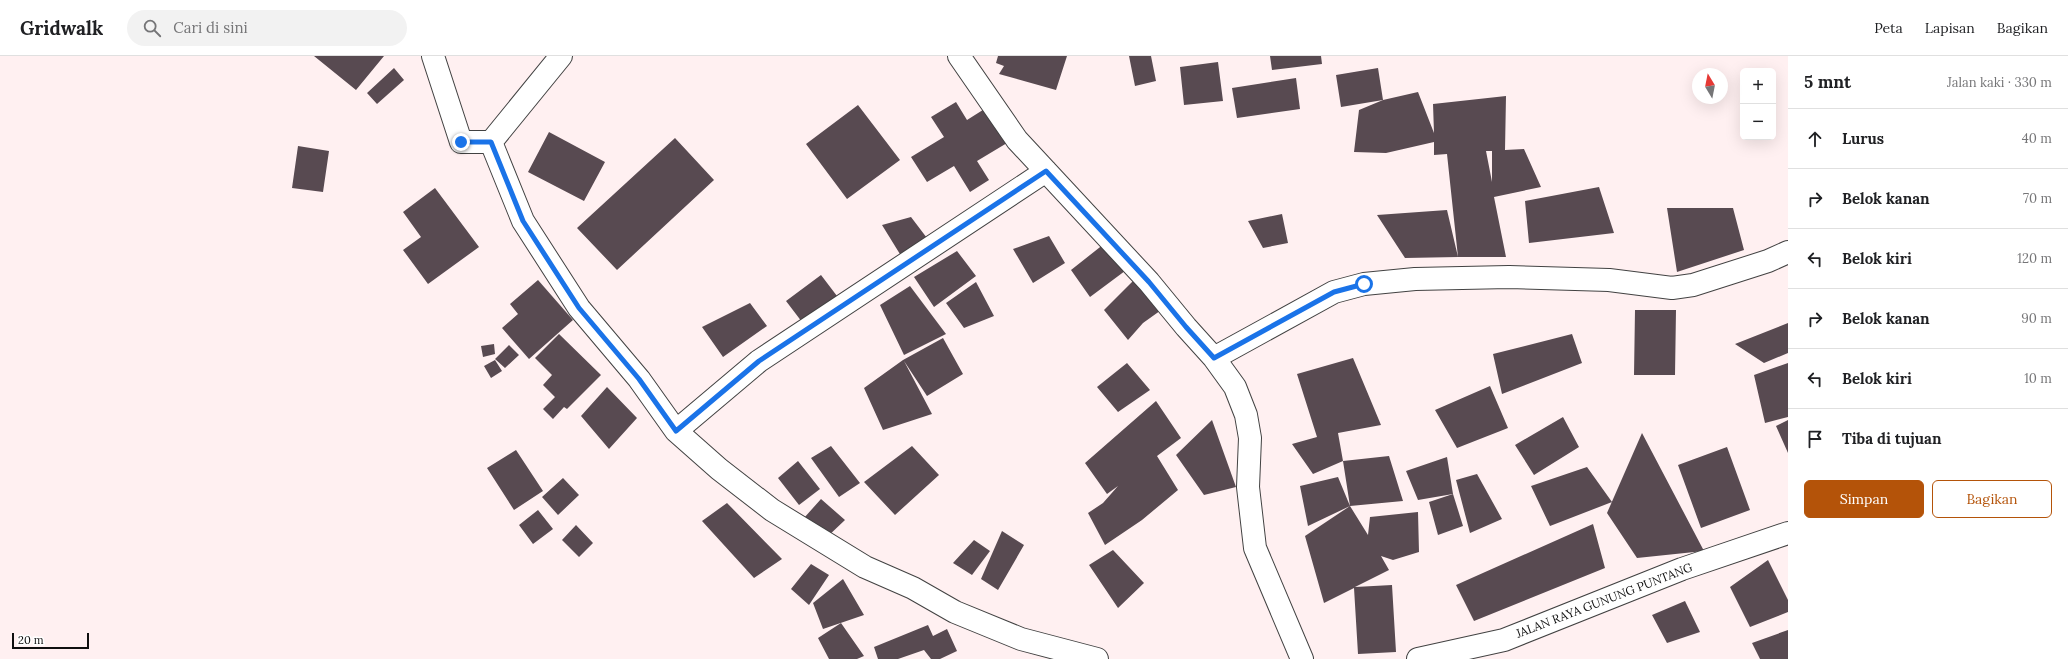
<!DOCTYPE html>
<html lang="id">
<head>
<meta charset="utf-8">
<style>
	body { margin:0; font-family:Lora,serif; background:#f2f2f2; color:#202124 }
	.controls { position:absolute; right:12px; top:12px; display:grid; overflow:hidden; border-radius:6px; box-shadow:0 4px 16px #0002 }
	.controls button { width:36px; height:36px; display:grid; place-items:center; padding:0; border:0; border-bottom:1px solid #e0e0e0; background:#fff; color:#202124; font:20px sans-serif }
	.compass { position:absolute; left:1692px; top:12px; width:36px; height:36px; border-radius:50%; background:#fff; box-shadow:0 4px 16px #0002; rotate:350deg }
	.scale { position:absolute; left:12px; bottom:10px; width:77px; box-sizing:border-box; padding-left:4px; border:2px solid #0f0f0f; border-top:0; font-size:11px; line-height:14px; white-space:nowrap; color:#0f0f0f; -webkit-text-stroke:3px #fff; paint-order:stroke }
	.stop { position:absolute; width:12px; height:12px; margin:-9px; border:3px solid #1a73e8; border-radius:50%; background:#fff }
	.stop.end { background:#1a73e8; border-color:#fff; box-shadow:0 1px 4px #0008 }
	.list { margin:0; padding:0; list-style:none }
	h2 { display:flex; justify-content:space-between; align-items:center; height:52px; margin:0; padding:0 16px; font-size:17px }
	h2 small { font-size:13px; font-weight:400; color:#757577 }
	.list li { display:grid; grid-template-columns:26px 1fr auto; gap:12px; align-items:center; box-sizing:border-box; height:60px; padding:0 16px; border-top:1px solid #e0e0e0 }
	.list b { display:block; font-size:15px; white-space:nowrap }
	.list em { font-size:13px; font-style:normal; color:#757577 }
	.actions { display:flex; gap:8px; padding:12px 16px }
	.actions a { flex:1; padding:9px 0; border:1px solid #b45309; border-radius:6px; text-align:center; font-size:14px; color:#b45309 }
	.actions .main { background:#b45309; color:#fff }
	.icon { flex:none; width:22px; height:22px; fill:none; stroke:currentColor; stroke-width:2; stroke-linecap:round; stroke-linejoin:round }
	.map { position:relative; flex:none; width:1788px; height:603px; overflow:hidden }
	header { display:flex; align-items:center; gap:24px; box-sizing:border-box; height:56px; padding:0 20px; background:#fff; border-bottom:1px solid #e0e0e0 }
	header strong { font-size:19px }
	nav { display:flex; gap:22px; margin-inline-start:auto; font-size:14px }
	.search { width:280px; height:36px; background:#f2f2f2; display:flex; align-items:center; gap:10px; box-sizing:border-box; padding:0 14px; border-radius:22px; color:#757577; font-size:15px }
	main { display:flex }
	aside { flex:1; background:#fff }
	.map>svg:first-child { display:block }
</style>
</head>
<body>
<header>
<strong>Gridwalk</strong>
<div class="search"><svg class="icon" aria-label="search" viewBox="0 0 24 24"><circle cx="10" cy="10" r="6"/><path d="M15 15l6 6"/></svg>Cari di sini</div>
<nav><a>Peta</a><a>Lapisan</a><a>Bagikan</a></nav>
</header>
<main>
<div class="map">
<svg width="1788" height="603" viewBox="0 0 1788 603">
	<rect width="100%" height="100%" fill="#fff0f1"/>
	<path fill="#584a51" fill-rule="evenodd" d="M 314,0 L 384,0 L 356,34 Z
		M 998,0 L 1067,0 L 1056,34 L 999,18 L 1004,10 L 996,7 Z
		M 1129,0 L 1151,0 L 1156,25 L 1135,30 Z
		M 1270,0 L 1321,0 L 1322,8 L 1272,14 Z
		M 1218,6 L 1223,45 L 1184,49 L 1180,11 Z
		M 394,12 L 404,24 L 377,48 L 367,37 Z
		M 1378,12 L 1383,44 L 1341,51 L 1336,19 Z
		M 1296,22 L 1300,53 L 1237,62 L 1232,32 Z
		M 1418,36 L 1434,77 L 1433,48 L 1506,40 L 1505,94 L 1524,93 L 1541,131 L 1494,141 L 1506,201 L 1458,201 L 1447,98 L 1434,99 L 1434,86 L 1386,97 L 1354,96 L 1359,54 L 1383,44 ZM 1486,95 L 1492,95 L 1492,126 Z
		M 956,46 L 967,64 L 986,52 L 1007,87 L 977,105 L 989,124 L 970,136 L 954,110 L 927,126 L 911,101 L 944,81 L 931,61 Z
		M 858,49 L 900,104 L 847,143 L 806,88 Z
		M 549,76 L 605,106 L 584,145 L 528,116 Z
		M 675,82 L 714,124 L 617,214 L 577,172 Z
		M 298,90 L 329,95 L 323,136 L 292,132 Z
		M 1599,131 L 1614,177 L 1529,187 L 1525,145 Z
		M 435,132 L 479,191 L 428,228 L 403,194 L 421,181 L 403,156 Z
		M 1667,152 L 1733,152 L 1744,194 L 1677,216 Z
		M 1447,154 L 1458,201 L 1405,202 L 1377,159 Z
		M 1282,158 L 1288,187 L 1263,192 L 1248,165 Z
		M 911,161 L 930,186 L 903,203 L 882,169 Z
		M 1049,180 L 1065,207 L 1033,227 L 1013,193 Z
		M 1109,184 L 1133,209 L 1090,241 L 1071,214 Z
		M 957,195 L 976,220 L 934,251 L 914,221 Z
		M 1141,217 L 1164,252 L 1143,267 L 1128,284 L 1104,254 Z
		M 821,219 L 837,240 L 802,266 L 786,245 Z
		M 538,224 L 573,264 L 529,303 L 502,272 L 518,258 L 510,248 Z
		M 976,226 L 994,260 L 964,272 L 946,247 Z
		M 910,230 L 946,278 L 904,299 L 880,249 Z
		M 750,247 L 767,270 L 723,301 L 702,271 Z
		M 1635,254 L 1676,254 L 1675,319 L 1634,319 Z
		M 1788,267 L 1788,297 L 1764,307 L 1735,288 Z
		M 559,278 L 601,319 L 567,353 L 564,351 L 553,363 L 543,353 L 555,341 L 543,329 L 552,319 L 535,302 Z
		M 1572,278 L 1582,307 L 1502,338 L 1493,298 Z
		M 943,282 L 963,318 L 927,340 L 904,305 L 932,358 L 883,374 L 864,332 L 903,304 Z
		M 494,288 L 495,298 L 483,301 L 481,290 Z
		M 509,289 L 519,299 L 505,312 L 495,303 Z
		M 1353,302 L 1381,369 L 1338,377 L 1343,405 L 1313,418 L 1292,388 L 1317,381 L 1297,318 Z
		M 495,304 L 502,315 L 491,322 L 484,310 Z
		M 1127,307 L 1150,334 L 1118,356 L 1097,331 Z
		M 1788,307 L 1788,361 L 1765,367 L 1754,319 Z
		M 1490,330 L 1508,372 L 1457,392 L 1435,354 Z
		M 607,331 L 637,362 L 609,393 L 581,360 Z
		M 1156,345 L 1181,382 L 1157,400 L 1178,434 L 1142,464 L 1105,489 L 1088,457 L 1103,447 L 1118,430 L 1107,438 L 1085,407 Z
		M 1563,361 L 1579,391 L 1534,419 L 1515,389 Z
		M 1212,364 L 1236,431 L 1204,439 L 1176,399 Z
		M 1788,364 L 1788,397 L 1776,370 Z
		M 1642,377 L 1704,495 L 1637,502 L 1607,457 Z
		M 831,390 L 860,427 L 839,441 L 811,402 Z
		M 912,390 L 939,419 L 895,459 L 864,426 Z
		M 1727,391 L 1750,454 L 1701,472 L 1678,409 Z
		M 516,394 L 543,435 L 514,454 L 487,412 Z
		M 1389,400 L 1403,445 L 1350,450 L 1343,405 Z
		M 1447,401 L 1453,438 L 1418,444 L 1406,415 Z
		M 798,405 L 820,433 L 799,449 L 778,422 Z
		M 1587,411 L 1612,446 L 1550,470 L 1531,430 Z
		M 1477,418 L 1502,463 L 1470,477 L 1456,424 Z
		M 1338,421 L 1350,450 L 1308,470 L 1300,430 Z
		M 563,422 L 579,439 L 558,459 L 542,441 Z
		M 1453,438 L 1463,470 L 1438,479 L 1429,446 Z
		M 821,443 L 845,464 L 826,482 L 804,462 Z
		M 727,447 L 782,503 L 754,522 L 702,465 Z
		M 1350,450 L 1368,479 L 1370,461 L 1418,456 L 1419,496 L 1393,504 L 1381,500 L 1389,514 L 1355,531 L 1392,529 L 1396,596 L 1358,598 L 1354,532 L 1324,547 L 1305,480 Z
		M 538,454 L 553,473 L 533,488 L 519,469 Z
		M 1593,468 L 1605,512 L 1474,565 L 1456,529 Z
		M 576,469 L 593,487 L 579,501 L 562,484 Z
		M 1002,475 L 1024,489 L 998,534 L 981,523 Z
		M 974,484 L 990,495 L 972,519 L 953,507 Z
		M 1113,494 L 1144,527 L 1118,552 L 1089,509 Z
		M 1768,504 L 1788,544 L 1788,556 L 1750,571 L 1730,531 Z
		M 811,508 L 829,519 L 809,549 L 791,533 Z
		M 843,523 L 864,559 L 823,573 L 813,547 Z
		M 1685,545 L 1700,576 L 1667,587 L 1652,559 Z
		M 841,567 L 864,600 L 857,603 L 829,603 L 818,582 Z
		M 928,569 L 933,580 L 947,573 L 957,595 L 940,603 L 931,603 L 924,594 L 898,603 L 878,603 L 874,591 Z
		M 1788,574 L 1788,603 L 1760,603 L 1752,587 Z"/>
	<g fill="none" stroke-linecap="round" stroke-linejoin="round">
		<defs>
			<path id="minor" d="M 433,0 L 461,86 L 491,86 L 523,165 L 579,252 L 639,323 L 676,375 L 719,413 L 772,454 L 865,511 L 913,532 L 955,556 L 1021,583 L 1097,603
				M 959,0 L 1017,84 L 1149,226 L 1186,271 L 1214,302 L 1235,331 L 1246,359 L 1250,382 L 1248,431 L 1255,492 L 1302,603
				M 491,86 L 561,0
				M 1214,302 L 1334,236 L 1364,228 L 1415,223 L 1509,221 L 1609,224 L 1672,232 L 1693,229 L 1768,205 L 1788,196
				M 676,375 L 759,305 L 1046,115
				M 1418,603 L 1504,584 L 1682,513 L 1788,477"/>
		</defs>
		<use href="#minor" stroke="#424242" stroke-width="24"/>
		<use href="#minor" stroke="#fff" stroke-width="22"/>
	</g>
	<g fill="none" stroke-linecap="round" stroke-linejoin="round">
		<path stroke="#1a73e8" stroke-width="5" d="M 461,86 L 491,86 L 523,165 L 579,252 L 639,323 L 676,375 L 759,305 L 1046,115 L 1149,226 L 1186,271 L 1214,302 L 1334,236 L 1364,228"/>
	</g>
	<g text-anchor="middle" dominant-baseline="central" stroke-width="4" stroke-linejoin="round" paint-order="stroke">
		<g font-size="12" fill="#0f0f0f" stroke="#fff">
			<text transform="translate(1604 544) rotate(-21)">JALAN RAYA GUNUNG PUNTANG</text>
		</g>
	</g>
</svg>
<div class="controls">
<button>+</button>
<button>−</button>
</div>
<svg class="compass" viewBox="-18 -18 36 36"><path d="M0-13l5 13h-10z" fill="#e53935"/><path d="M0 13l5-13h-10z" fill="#757577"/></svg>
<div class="scale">20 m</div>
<div class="stop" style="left:1364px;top:228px"></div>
<div class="stop end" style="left:461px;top:86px"></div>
</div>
<aside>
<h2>5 mnt<small>Jalan kaki · 330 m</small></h2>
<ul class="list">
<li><svg class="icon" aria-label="ahead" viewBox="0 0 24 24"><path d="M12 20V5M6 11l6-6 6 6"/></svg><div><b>Lurus</b></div><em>40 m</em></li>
<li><svg class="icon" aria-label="right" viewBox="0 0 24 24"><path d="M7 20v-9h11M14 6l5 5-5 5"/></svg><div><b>Belok kanan</b></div><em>70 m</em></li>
<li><svg class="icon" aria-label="left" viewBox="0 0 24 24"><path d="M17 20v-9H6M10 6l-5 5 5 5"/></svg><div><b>Belok kiri</b></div><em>120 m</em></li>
<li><svg class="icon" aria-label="right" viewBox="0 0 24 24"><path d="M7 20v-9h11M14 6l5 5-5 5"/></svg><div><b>Belok kanan</b></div><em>90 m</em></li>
<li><svg class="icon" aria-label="left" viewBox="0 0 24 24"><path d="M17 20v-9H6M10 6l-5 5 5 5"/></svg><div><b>Belok kiri</b></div><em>10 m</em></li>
<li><svg class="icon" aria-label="arrive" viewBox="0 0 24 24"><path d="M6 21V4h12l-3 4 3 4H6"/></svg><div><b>Tiba di tujuan</b></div></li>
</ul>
<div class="actions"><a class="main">Simpan</a><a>Bagikan</a></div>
</aside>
</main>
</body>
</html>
